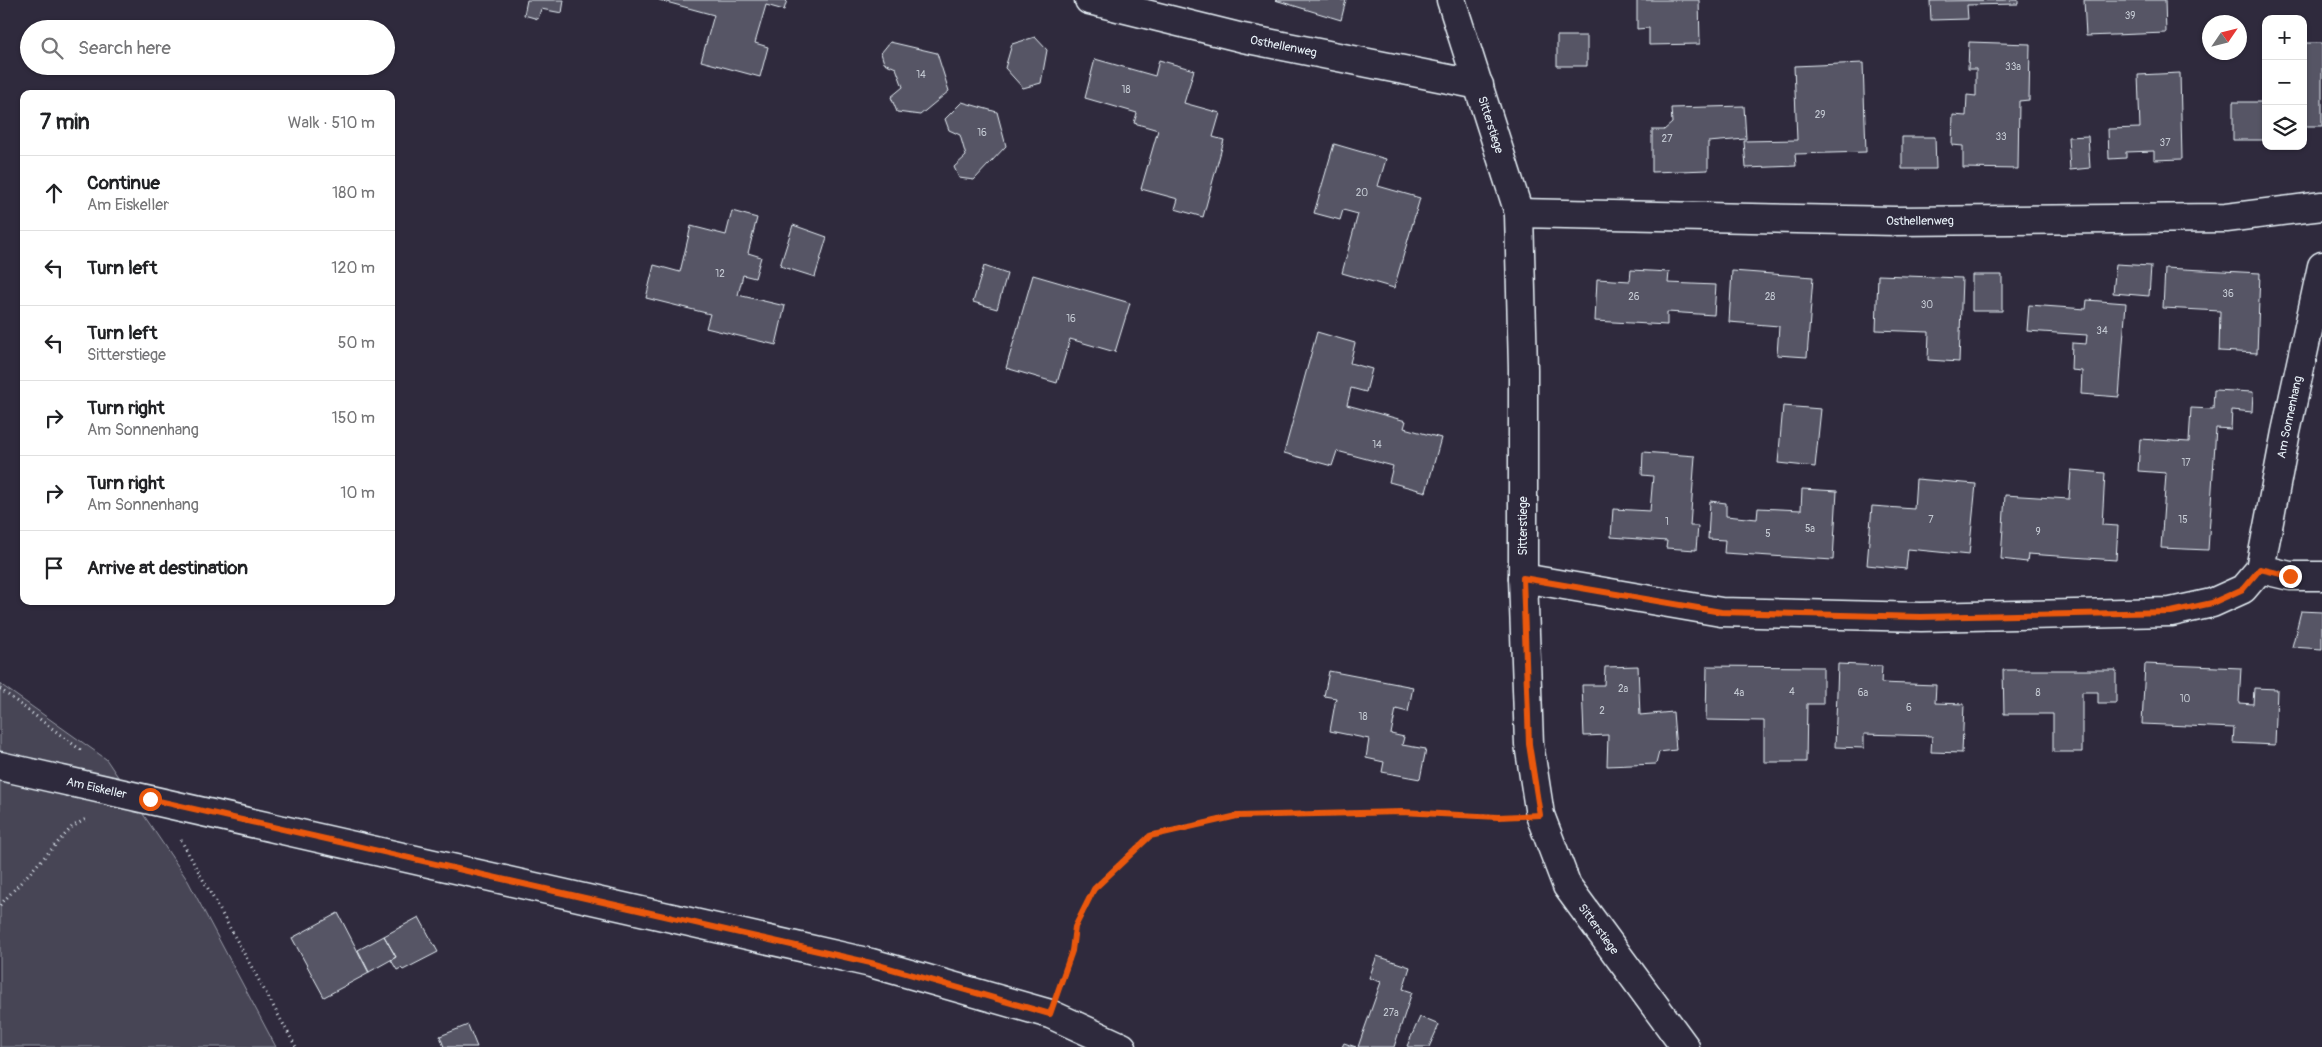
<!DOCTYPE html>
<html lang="en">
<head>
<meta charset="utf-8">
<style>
	body { margin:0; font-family:Pangolin,sans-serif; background:#f2f2f2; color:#202124 }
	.controls { position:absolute; right:15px; top:15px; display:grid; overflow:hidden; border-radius:10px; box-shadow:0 1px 4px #0004 }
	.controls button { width:45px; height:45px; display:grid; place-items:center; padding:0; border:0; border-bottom:1px solid #e0e0e0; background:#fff; color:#202124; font:25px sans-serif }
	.compass { position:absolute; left:2202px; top:15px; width:45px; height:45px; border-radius:50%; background:#fff; box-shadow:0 1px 4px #0004; rotate:55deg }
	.stop { position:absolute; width:15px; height:15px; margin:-11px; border:4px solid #ea580c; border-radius:50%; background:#fff }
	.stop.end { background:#ea580c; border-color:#fff; box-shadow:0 1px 5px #0008 }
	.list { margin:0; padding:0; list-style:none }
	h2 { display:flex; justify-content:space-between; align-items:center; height:65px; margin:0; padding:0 20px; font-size:21px }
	h2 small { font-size:16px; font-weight:400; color:#757577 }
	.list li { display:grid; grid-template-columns:32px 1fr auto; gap:15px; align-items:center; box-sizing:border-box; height:75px; padding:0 20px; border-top:1px solid #e0e0e0 }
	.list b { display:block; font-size:19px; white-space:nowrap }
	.list p { margin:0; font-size:16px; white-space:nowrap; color:#757577 }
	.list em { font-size:16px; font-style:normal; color:#757577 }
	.icon { flex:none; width:28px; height:28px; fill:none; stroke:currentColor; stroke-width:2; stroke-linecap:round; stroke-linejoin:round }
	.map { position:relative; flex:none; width:2322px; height:1047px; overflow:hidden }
	.search { position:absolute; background:#fff; box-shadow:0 1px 4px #0004; left:20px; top:20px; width:375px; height:55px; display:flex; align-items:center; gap:12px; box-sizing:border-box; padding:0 18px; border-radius:28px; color:#757577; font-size:19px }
	.panel { position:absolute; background:#fff; box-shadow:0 1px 4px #0004; left:20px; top:90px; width:375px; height:515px; border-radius:10px }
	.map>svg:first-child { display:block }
</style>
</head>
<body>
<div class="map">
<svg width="2322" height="1047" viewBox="0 0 2322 1047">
	<rect width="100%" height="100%" fill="#2f2a3d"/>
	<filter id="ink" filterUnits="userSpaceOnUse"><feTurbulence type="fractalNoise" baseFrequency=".02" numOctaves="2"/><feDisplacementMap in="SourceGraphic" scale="10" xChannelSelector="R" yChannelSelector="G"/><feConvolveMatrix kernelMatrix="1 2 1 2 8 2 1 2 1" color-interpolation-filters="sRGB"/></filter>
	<g filter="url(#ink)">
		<path fill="#464455" stroke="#979aa6" d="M 0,684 L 106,759 L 188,881 L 276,1047 L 0,1047 Z"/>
		<path fill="#575565" stroke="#e8f1f8" d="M 527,0 L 564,0 L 562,13 L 541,9 L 538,19 L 524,15 Z
			M 659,0 L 787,0 L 784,10 L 766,5 L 755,43 L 768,47 L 760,77 L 701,61 L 714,15 Z
			M 1275,0 L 1346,0 L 1341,20 Z
			M 1637,0 L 1699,0 L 1700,44 L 1649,45 L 1649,28 L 1637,29 Z
			M 2018,0 L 2018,4 L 1967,5 L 1968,19 L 1931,20 L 1930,1 Z
			M 2084,0 L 2165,0 L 2166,33 L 2086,36 Z
			M 1557,36 L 1587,36 L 1587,66 L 1557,66 Z
			M 1035,37 L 1047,50 L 1041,83 L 1023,88 L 1005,68 L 1012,44 Z
			M 890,42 L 937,53 L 949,91 L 920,115 L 897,112 L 891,97 L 903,87 L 896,68 L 884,63 L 881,53 Z
			M 1969,42 L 2030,44 L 2029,100 L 2019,101 L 2018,169 L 1963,168 L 1963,146 L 1952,145 L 1953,115 L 1966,116 L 1967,95 L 1976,96 L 1976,69 L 1968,69 Z
			M 2303,43 L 2322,43 L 2322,126 L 2303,126 Z
			M 1095,59 L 1155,76 L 1159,60 L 1194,70 L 1184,103 L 1220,113 L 1213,137 L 1224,140 L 1203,217 L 1175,209 L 1178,199 L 1141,189 L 1158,130 L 1134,123 L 1137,113 L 1085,98 Z
			M 1863,63 L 1866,152 L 1795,154 L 1796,166 L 1746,168 L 1744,141 L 1797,140 L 1794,66 Z
			M 2180,73 L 2182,159 L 2154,160 L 2154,151 L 2126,152 L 2126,158 L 2109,159 L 2108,129 L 2140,128 L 2138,75 Z
			M 962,102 L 997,112 L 1006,146 L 974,180 L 959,178 L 954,167 L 966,156 L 960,135 L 949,130 L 945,119 Z
			M 2233,102 L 2266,102 L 2266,140 L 2233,140 Z
			M 1744,106 L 1746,139 L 1708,142 L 1708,170 L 1652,172 L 1652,130 L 1664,130 L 1672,123 L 1671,108 Z
			M 2088,136 L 2090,168 L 2070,170 L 2068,137 Z
			M 1902,137 L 1935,137 L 1936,169 L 1902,169 Z
			M 1334,144 L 1386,159 L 1378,186 L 1420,198 L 1394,288 L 1342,273 L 1358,214 L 1343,210 L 1340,220 L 1314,213 Z
			M 732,211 L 757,218 L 748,253 L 761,257 L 755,278 L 743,275 L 738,295 L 785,306 L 776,345 L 706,328 L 710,314 L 646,298 L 654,265 L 680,272 L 691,226 L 726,235 Z
			M 793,225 L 827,237 L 815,277 L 780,266 Z
			M 2116,264 L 2151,266 L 2149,296 L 2113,293 Z
			M 984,266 L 1007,274 L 997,309 L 973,302 Z
			M 2165,268 L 2260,273 L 2257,353 L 2219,351 L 2220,311 L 2163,308 Z
			M 1631,270 L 1669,272 L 1668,283 L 1716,285 L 1714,315 L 1667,312 L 1667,325 L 1595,321 L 1597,279 L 1630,281 Z
			M 1732,271 L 1813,277 L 1807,357 L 1777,355 L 1779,326 L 1729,322 Z
			M 1033,275 L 1130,303 L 1115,352 L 1070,339 L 1057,383 L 1006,368 Z
			M 1878,275 L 1962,278 L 1959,362 L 1928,360 L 1929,332 L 1876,330 Z
			M 1972,275 L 2002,275 L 2002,311 L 1972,311 Z
			M 2087,300 L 2126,303 L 2119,397 L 2081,394 L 2082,371 L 2071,370 L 2072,343 L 2086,344 L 2087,335 L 2027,331 L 2029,305 L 2086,309 Z
			M 1317,332 L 1355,343 L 1350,363 L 1372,369 L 1366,392 L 1351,388 L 1347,405 L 1406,421 L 1404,428 L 1441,438 L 1426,492 L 1389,482 L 1393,466 L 1337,451 L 1332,466 L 1284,453 Z
			M 2214,390 L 2253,392 L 2252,412 L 2232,410 L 2231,429 L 2216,428 L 2208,550 L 2161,548 L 2166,473 L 2138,471 L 2140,439 L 2189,442 L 2191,408 L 2213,409 Z
			M 1783,406 L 1821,409 L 1815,467 L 1778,463 Z
			M 1643,452 L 1695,456 L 1690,526 L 1698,526 L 1696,550 L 1666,548 L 1667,541 L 1611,537 L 1613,509 L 1650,511 L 1653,476 L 1642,475 Z
			M 2071,470 L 2105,473 L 2102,525 L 2118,526 L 2116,560 L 2028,554 L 2027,562 L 2001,559 L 2005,495 L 2069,499 Z
			M 1916,479 L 1976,484 L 1969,555 L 1908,549 L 1906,569 L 1867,565 L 1872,506 L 1914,509 Z
			M 1802,489 L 1837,491 L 1833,560 L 1724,553 L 1725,540 L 1708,539 L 1710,501 L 1726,503 L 1726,516 L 1757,519 L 1758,508 L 1801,510 Z
			M 2301,611 L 2322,612 L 2322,649 L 2292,647 Z
			M 1838,664 L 1882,666 L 1881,683 L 1936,685 L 1935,703 L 1964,704 L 1962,753 L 1931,752 L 1932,736 L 1864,734 L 1864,748 L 1835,747 Z
			M 2145,664 L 2241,668 L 2239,703 L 2253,704 L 2254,688 L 2277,689 L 2275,745 L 2233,743 L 2234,728 L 2142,724 Z
			M 1638,666 L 1640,715 L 1673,712 L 1676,750 L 1659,752 L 1656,764 L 1607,766 L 1608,735 L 1584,736 L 1582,685 L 1604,685 L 1605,667 Z
			M 1707,666 L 1823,667 L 1823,704 L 1807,704 L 1806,762 L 1764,762 L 1764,721 L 1706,720 Z
			M 2003,670 L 2116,670 L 2116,703 L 2098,703 L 2098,692 L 2082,692 L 2082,752 L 2053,752 L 2053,714 L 2004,714 Z
			M 1329,671 L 1413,687 L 1408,712 L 1396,709 L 1391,734 L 1404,737 L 1402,745 L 1426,749 L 1420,779 L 1382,772 L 1384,762 L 1366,758 L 1369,739 L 1330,731 L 1336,698 L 1324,696 Z
			M 338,913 L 369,973 L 324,997 L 292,938 Z
			M 419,917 L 438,952 L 403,970 L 401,968 L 397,970 L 391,960 L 396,957 L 384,936 Z
			M 384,936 L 396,957 L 369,972 L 358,950 Z
			M 1377,956 L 1410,967 L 1403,989 L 1412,992 L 1394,1047 L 1358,1047 L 1381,982 L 1369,978 Z
			M 1420,1017 L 1439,1025 L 1429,1047 L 1409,1047 L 1407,1046 Z
			M 468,1025 L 477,1047 L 444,1047 L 440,1036 Z
			M 1344,1043 L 1356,1047 L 1342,1047 Z"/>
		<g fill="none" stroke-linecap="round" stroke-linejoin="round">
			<defs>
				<g id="minor">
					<path id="s1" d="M 1089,0 L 1243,38 L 1479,85"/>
					<path id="s2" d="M 1451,0 L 1519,213 L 1523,369 L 1523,578 L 1529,744 L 1540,815 L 1567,886 L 1685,1047"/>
					<path id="s3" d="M 1519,213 L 1895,221 L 2226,218 L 2322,206"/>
					<path d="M 2260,569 L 2290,576 L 2322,576"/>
					<path id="s4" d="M 1523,578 L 1721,612 L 1921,617 L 2171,612 L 2212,603 L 2243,589 L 2260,569 L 2286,432 L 2322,266"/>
					<path id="s5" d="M 0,766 L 871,963 L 1050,1014 L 1122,1047"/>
				</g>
			</defs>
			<use href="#minor" stroke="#e8f1f8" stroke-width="31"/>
			<path stroke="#e8f1f8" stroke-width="3" stroke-dasharray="1 4" stroke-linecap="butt" d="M 0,689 L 82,751
				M 181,840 L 296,1047
				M 0,905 L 72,827 L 86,819
				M 1061,984 L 1072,951 L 1075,927 L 1094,889 L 1150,835 L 1237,816 L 1402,812 L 1507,817"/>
			<use href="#minor" stroke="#2f2a3d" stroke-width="28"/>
		</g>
	</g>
	<g fill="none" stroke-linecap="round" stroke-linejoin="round" filter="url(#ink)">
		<path stroke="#ea580c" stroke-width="6" d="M 150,799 L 871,963 L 1050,1014 L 1072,951 L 1075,927 L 1094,889 L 1150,836 L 1237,816 L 1402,812 L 1498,817 L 1540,815 L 1529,744 L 1523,578 L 1721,612 L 1921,617 L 2171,612 L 2212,603 L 2243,589 L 2260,569 L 2290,576"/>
	</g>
	<g text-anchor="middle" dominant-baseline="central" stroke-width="5" stroke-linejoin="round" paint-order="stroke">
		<g font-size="10" fill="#c4cad3">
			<text x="2130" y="16">39</text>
			<text x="2013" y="67">33a</text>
			<text x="921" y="75">14</text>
			<text x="1126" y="90">18</text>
			<text x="1820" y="115">29</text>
			<text x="982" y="133">16</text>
			<text x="2001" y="137">33</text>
			<text x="1667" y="139">27</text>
			<text x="2165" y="143">37</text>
			<text x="1362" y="193">20</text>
			<text x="720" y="274">12</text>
			<text x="2228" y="294">36</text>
			<text x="1634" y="297">26</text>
			<text x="1770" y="297">28</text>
			<text x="1927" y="305">30</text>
			<text x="1071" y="319">16</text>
			<text x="2102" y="331">34</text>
			<text x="1377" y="445">14</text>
			<text x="2186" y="463">17</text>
			<text x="1931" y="520">7</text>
			<text x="2183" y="520">15</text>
			<text x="1667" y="522">1</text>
			<text x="1810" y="529">5a</text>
			<text x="2038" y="532">9</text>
			<text x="1768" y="534">5</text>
			<text x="1623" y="689">2a</text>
			<text x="1792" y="692">4</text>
			<text x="1739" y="693">4a</text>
			<text x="1863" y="693">6a</text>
			<text x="2038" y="693">8</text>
			<text x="2185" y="699">10</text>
			<text x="1909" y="708">6</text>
			<text x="1602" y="711">2</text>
			<text x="1363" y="717">18</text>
			<text x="1391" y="1013">27a</text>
		</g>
		<g font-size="12" fill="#e8f1f8" stroke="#2f2a3d">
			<text stroke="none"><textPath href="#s1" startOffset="200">Osthellenweg</textPath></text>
			<text stroke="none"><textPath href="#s2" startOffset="131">Sitterstiege</textPath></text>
			<text stroke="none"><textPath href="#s3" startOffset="401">Osthellenweg</textPath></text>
			<text stroke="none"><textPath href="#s4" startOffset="908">Am Sonnenhang</textPath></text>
			<text transform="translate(1523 526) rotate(-90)">Sitterstiege</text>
			<text stroke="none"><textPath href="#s5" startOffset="99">Am Eiskeller</textPath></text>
			<text stroke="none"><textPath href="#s2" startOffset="956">Sitterstiege</textPath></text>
		</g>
	</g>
</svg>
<div class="controls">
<button>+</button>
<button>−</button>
<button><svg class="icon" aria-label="layers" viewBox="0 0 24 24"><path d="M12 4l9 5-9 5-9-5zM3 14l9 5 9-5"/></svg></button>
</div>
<svg class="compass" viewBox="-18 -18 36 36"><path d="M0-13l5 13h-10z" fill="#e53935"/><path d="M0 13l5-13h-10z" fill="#757577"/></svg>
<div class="stop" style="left:150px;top:799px"></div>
<div class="stop end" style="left:2290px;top:576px"></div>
<div class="search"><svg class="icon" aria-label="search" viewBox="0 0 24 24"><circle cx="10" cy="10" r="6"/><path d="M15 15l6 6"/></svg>Search here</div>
<section class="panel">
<h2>7 min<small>Walk · 510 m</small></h2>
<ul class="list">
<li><svg class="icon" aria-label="ahead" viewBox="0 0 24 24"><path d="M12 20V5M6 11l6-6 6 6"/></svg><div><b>Continue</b><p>Am Eiskeller</p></div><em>180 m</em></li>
<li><svg class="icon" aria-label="left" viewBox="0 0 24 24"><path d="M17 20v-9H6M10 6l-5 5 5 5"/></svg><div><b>Turn left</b></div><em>120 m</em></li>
<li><svg class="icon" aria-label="left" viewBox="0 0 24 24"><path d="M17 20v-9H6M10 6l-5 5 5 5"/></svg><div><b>Turn left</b><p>Sitterstiege</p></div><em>50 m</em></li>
<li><svg class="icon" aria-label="right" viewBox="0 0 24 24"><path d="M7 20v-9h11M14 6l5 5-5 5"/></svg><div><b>Turn right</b><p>Am Sonnenhang</p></div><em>150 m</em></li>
<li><svg class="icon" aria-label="right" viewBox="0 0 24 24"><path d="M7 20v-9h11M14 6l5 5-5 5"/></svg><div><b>Turn right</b><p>Am Sonnenhang</p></div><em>10 m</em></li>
<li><svg class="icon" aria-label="arrive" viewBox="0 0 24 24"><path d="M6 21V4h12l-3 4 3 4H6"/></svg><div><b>Arrive at destination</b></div></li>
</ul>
</section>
</div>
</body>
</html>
